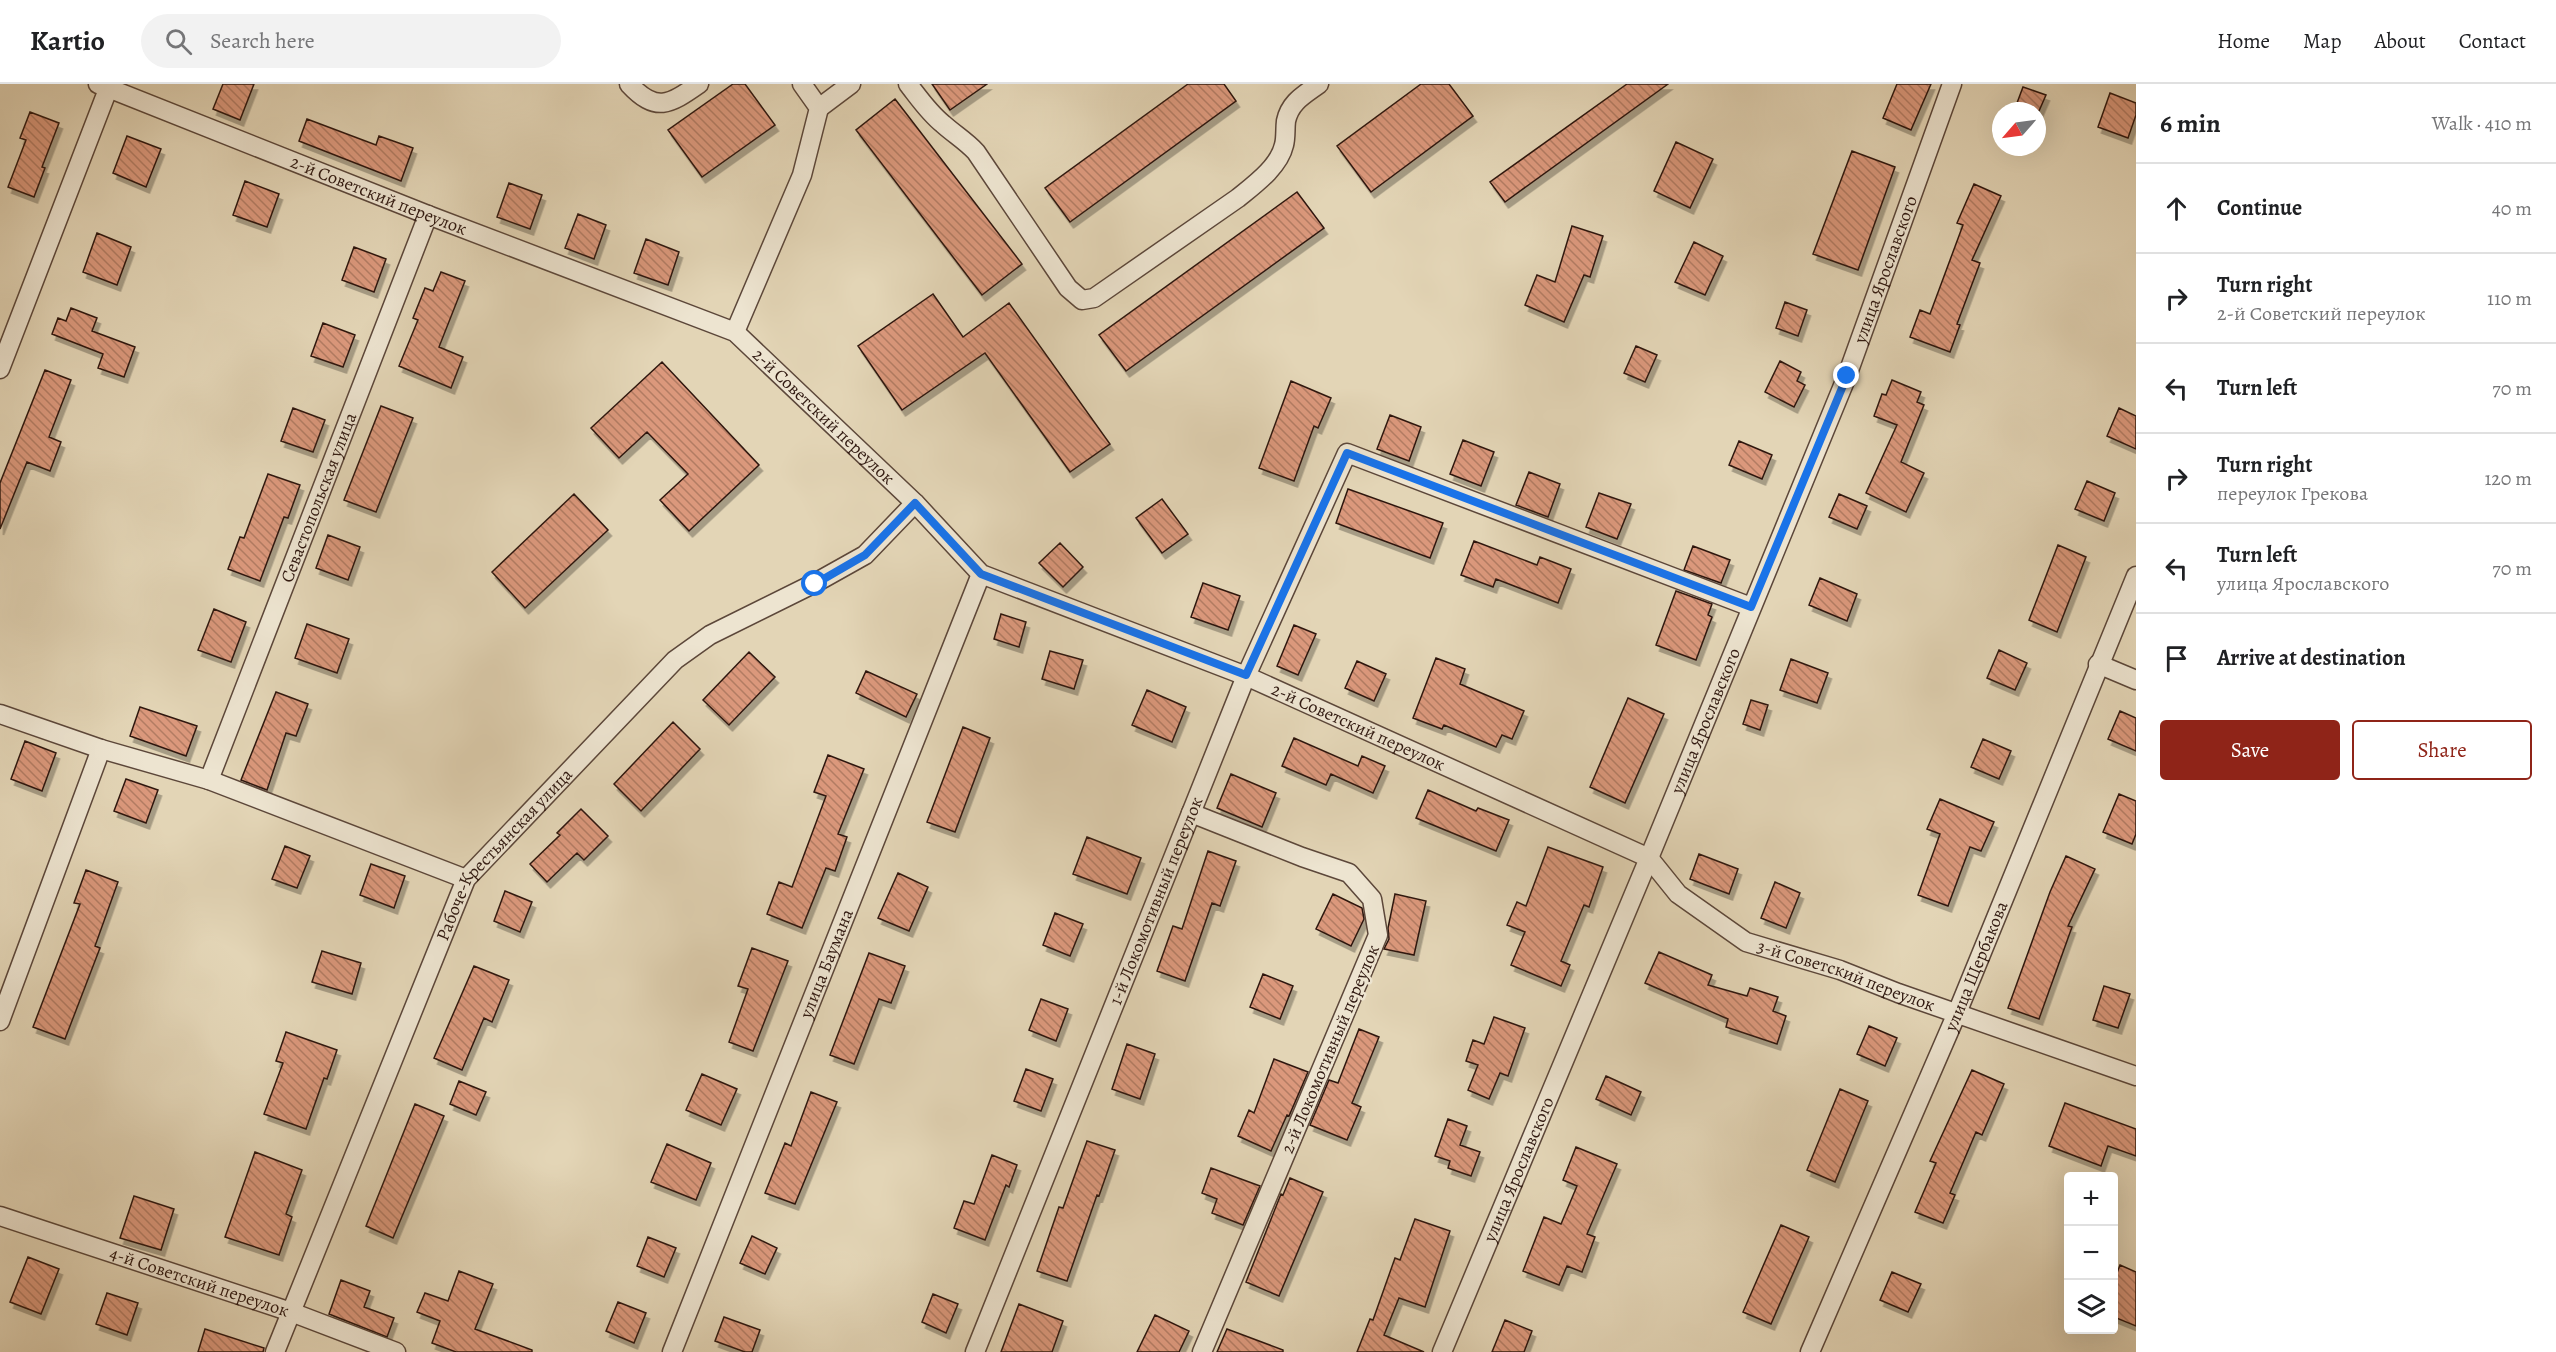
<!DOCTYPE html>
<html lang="en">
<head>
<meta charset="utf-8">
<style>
	body { margin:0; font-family:Alegreya,serif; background:#f2f2f2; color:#202124 }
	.controls { position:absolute; right:18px; bottom:18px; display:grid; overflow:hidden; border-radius:6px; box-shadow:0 6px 24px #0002 }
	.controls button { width:54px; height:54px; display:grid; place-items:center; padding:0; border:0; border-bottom:2px solid #e0e0e0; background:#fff; color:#202124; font:30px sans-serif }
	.compass { position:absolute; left:1992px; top:18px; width:54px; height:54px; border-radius:50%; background:#fff; box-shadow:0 6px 24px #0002; rotate:242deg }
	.stop { position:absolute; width:18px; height:18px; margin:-14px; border:4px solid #1a73e8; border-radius:50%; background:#fff }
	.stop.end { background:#1a73e8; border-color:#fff; box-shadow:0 2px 6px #0008 }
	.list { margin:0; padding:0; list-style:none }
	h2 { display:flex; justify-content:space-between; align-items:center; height:78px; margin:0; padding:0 24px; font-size:26px }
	h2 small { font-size:20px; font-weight:400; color:#757577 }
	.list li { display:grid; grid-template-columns:39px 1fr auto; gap:18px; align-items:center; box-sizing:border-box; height:90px; padding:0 24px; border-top:2px solid #e0e0e0 }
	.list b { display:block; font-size:22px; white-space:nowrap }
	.list p { margin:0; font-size:20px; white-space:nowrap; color:#757577 }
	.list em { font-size:20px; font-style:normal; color:#757577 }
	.actions { display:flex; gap:12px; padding:18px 24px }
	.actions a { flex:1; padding:14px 0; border:2px solid #8f2418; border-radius:6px; text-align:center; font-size:21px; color:#8f2418 }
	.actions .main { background:#8f2418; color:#fff }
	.icon { flex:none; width:33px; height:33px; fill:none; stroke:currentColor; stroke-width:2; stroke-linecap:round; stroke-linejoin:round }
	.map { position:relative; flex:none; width:2136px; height:1268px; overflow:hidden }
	header { display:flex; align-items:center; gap:36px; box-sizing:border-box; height:84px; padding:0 30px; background:#fff; border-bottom:2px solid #e0e0e0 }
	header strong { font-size:28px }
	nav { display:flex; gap:33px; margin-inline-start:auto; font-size:21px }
	.search { width:420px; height:54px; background:#f2f2f2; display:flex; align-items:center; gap:15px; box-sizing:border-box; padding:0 21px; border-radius:33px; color:#757577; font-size:22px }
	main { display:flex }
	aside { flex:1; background:#fff }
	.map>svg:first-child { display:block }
</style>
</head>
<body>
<header>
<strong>Kartio</strong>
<div class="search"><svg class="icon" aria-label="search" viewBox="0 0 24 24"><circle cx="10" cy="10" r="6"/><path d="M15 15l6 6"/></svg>Search here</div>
<nav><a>Home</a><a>Map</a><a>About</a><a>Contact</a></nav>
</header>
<main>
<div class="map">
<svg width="2136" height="1268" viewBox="0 0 2136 1268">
	<defs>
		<pattern id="building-back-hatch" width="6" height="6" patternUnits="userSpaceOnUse" patternTransform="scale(1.5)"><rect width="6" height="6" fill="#db987b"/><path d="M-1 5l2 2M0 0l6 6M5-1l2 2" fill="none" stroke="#b27b63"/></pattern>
		<filter id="shadow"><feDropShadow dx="3.5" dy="6" stdDeviation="0" flood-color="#0004"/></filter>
	</defs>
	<rect width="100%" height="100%" fill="#e3d5b6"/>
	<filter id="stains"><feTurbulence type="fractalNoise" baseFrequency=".00333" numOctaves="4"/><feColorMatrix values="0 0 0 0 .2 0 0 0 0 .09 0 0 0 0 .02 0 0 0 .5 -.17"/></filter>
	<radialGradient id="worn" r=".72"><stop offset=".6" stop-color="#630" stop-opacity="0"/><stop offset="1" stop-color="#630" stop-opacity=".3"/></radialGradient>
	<path fill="url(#building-back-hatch)" stroke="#2f1810" stroke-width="1.5" filter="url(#shadow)" d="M 223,0 L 254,0 L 240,36 L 213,25 Z
		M 733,0 L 745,0 L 775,41 L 702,93 L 668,46 Z
		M 932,0 L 987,0 L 950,26 Z
		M 1188,0 L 1224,0 L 1236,17 L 1070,138 L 1045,104 Z
		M 1421,0 L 1449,0 L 1473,32 L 1371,108 L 1337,62 Z
		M 1627,0 L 1668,0 L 1505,118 L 1490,98 Z
		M 1897,0 L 1931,0 L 1911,46 L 1883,34 Z
		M 2023,3 L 2046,11 L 2039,27 L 2014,27 Z
		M 2110,9 L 2136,19 L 2136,31 L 2128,54 L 2098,43 Z
		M 895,15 L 1022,180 L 982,211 L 856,46 Z
		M 30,28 L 59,39 L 42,83 L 45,84 L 34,113 L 8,103 L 26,56 L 20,54 Z
		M 307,35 L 376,61 L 379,52 L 413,64 L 401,97 L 299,57 Z
		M 127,52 L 161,65 L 146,103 L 113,89 Z
		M 1676,58 L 1713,75 L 1690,124 L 1654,107 Z
		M 1852,67 L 1895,83 L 1858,186 L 1813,170 Z
		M 245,97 L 279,110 L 267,143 L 233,131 Z
		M 509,99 L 542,111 L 530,145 L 497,133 Z
		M 1974,100 L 2001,112 L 1972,176 L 1980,179 L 1957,240 L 1960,241 L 1950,268 L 1910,253 L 1920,226 L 1930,230 L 1963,141 L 1957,139 Z
		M 1297,108 L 1324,144 L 1126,287 L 1099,251 Z
		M 578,130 L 606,141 L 594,175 L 565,164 Z
		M 1572,142 L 1603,152 L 1590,193 L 1584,191 L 1564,238 L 1525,221 L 1537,191 L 1555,198 Z
		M 97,149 L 131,163 L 117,201 L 83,188 Z
		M 646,155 L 679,168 L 668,201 L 634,189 Z
		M 1694,158 L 1723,172 L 1705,211 L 1675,198 Z
		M 354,163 L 386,175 L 374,208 L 342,196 Z
		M 441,188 L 465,197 L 439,263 L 463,273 L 451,304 L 399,282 L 418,236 L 413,234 L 425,204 L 433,207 Z
		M 933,210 L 963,253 L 1009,219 L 1110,360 L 1070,388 L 985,269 L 902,326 L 858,262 Z
		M 1785,218 L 1807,226 L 1798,252 L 1776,244 Z
		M 71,224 L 97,234 L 92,247 L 135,263 L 124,293 L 98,284 L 103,270 L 52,250 L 58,234 L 66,237 Z
		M 323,239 L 355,251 L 343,283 L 311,272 Z
		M 1636,262 L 1657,271 L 1645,298 L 1624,289 Z
		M 1780,277 L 1801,288 L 1797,297 L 1805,301 L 1794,323 L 1765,308 Z
		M 662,278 L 759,381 L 689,447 L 660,416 L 688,390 L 647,348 L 619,374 L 591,344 Z
		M 45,286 L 71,296 L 49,353 L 61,358 L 50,387 L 27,378 L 0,445 L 0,399 Z
		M 1892,296 L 1921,308 L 1917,318 L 1924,321 L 1901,378 L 1924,389 L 1906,428 L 1866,409 L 1897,341 L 1874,332 L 1882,310 L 1886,311 Z
		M 1291,297 L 1331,314 L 1318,344 L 1314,342 L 1294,397 L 1259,384 Z
		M 381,322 L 413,334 L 376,428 L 344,416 Z
		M 293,324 L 325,336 L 313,368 L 281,357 Z
		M 2119,324 L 2136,332 L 2136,365 L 2107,352 Z
		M 1390,331 L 1421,343 L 1409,377 L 1377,365 Z
		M 1463,356 L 1494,368 L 1481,402 L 1450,390 Z
		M 1739,357 L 1772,371 L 1762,395 L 1729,381 Z
		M 1529,388 L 1560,400 L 1548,433 L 1516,421 Z
		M 268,390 L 300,401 L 288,434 L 284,433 L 260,497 L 228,485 L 240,453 L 244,454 Z
		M 2087,397 L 2115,409 L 2104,437 L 2075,425 Z
		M 1348,405 L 1443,439 L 1430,474 L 1336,439 Z
		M 1599,409 L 1631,420 L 1617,455 L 1586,443 Z
		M 574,410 L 608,446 L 525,524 L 492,488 Z
		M 1839,410 L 1867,422 L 1857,445 L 1829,433 Z
		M 1162,415 L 1188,450 L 1162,469 L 1136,434 Z
		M 328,451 L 360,463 L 348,496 L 316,484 Z
		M 1474,457 L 1537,481 L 1540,473 L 1571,485 L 1558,519 L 1496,495 L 1493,503 L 1461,491 Z
		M 1060,459 L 1083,483 L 1063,503 L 1039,479 Z
		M 2058,461 L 2086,473 L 2057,548 L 2029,536 Z
		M 1693,462 L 1730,476 L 1721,499 L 1684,486 Z
		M 1820,494 L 1857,510 L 1847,537 L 1809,521 Z
		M 1203,499 L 1240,512 L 1228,546 L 1191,533 Z
		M 1676,507 L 1712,520 L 1708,531 L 1712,533 L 1696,576 L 1656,561 Z
		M 214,525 L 246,538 L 231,578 L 198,566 Z
		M 1001,530 L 1026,538 L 1019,563 L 994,555 Z
		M 307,540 L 349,555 L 337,589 L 295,574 Z
		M 1294,541 L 1316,550 L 1298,591 L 1277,582 Z
		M 1999,566 L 2027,579 L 2015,606 L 1987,594 Z
		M 1050,567 L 1083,576 L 1074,605 L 1042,595 Z
		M 749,568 L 775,593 L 729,641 L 703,616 Z
		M 1436,574 L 1465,585 L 1460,600 L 1524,627 L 1512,655 L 1502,651 L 1496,663 L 1444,641 L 1442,645 L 1413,634 Z
		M 1791,575 L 1828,589 L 1817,619 L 1780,606 Z
		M 1357,577 L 1386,590 L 1374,617 L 1345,604 Z
		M 866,587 L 917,610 L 906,633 L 856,609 Z
		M 1147,606 L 1186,623 L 1172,658 L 1132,641 Z
		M 276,608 L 308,620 L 296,652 L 286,649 L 267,706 L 241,696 Z
		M 1628,614 L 1664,630 L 1625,719 L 1590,703 Z
		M 1751,616 L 1768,621 L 1760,646 L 1743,640 Z
		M 140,623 L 197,642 L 186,672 L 130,652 Z
		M 2120,627 L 2136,634 L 2136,667 L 2108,655 Z
		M 673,638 L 700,665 L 641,727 L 614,700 Z
		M 963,643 L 990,654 L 955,748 L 927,738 Z
		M 1294,654 L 1358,682 L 1362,672 L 1385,682 L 1373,709 L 1331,690 L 1326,701 L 1282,682 Z
		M 1983,655 L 2011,667 L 1999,695 L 1971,683 Z
		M 25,657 L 56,669 L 42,707 L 11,695 Z
		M 828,671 L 864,685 L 838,750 L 847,753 L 835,787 L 826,784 L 802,844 L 767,830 L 779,798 L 792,803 L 826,712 L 814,708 Z
		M 1231,690 L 1276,709 L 1262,743 L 1217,724 Z
		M 126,695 L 158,706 L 146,739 L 114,727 Z
		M 1428,706 L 1476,727 L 1478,724 L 1509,736 L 1496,767 L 1416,734 Z
		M 2119,710 L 2136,717 L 2136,750 L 2132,760 L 2103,748 Z
		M 1940,715 L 1994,738 L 1981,767 L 1970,763 L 1948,822 L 1918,811 L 1940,750 L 1927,745 Z
		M 581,725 L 608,752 L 584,776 L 577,769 L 547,798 L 530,780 L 560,751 L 557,749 Z
		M 1087,753 L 1141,774 L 1127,810 L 1073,790 Z
		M 285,762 L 310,772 L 297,804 L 272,795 Z
		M 1548,763 L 1603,783 L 1589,823 L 1584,821 L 1561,877 L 1570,881 L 1561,902 L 1511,881 L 1525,848 L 1507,841 L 1517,818 L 1526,822 Z
		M 1208,767 L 1236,777 L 1220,822 L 1212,819 L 1185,897 L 1157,887 L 1173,842 L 1182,845 Z
		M 1699,770 L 1738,785 L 1729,810 L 1690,795 Z
		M 2066,772 L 2095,785 L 2068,842 L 2072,843 L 2039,935 L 2008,924 L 2050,808 Z
		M 371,780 L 405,792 L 394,824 L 360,811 Z
		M 86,786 L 118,798 L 95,862 L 100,864 L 65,955 L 33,943 L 80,820 L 74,819 Z
		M 898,789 L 928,803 L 909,847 L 878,834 Z
		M 1775,798 L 1800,809 L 1786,844 L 1761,834 Z
		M 505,807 L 532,818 L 520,848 L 494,837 Z
		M 1333,810 L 1362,824 L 1364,835 L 1351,862 L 1316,845 Z
		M 1395,810 L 1426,817 L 1414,871 L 1384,865 L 1389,855 L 1388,844 Z
		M 1055,829 L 1083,840 L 1070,872 L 1043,861 Z
		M 752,864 L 788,877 L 753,967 L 729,958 L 748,905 L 738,902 Z
		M 322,867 L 361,879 L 352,910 L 312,898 Z
		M 1659,868 L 1712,891 L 1708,901 L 1747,912 L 1750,904 L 1778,913 L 1773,927 L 1786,932 L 1777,960 L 1726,943 L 1728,935 L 1645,899 Z
		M 869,869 L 905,882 L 891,919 L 879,915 L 854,980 L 830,971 Z
		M 474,882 L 509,896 L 492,938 L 484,934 L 462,986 L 434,974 Z
		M 1263,890 L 1293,902 L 1280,935 L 1250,923 Z
		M 2104,902 L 2130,910 L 2118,944 L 2093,936 Z
		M 1041,915 L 1068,925 L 1056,957 L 1029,946 Z
		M 1494,933 L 1525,944 L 1508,992 L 1500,989 L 1489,1015 L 1468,1006 L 1478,981 L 1466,977 L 1473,956 L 1484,960 Z
		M 1869,942 L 1897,954 L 1885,982 L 1857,970 Z
		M 1359,945 L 1379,953 L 1352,1019 L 1361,1023 L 1347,1056 L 1310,1041 L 1329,996 L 1338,999 Z
		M 286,948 L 337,966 L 327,995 L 324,994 L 306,1045 L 264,1030 L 283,979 L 276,977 Z
		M 1127,960 L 1155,970 L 1140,1015 L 1112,1005 Z
		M 1274,975 L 1308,988 L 1289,1032 L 1287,1031 L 1271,1067 L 1238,1052 L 1249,1026 L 1254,1029 Z
		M 1026,985 L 1053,995 L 1041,1027 L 1014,1017 Z
		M 1972,986 L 2004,1000 L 1982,1051 L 1976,1048 L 1950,1109 L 1955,1111 L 1943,1139 L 1915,1128 L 1936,1079 L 1930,1077 Z
		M 702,990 L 737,1005 L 721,1041 L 686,1026 Z
		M 1606,992 L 1641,1008 L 1631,1031 L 1596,1015 Z
		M 459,997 L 486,1008 L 476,1031 L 450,1020 Z
		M 1840,1005 L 1868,1017 L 1835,1098 L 1807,1086 Z
		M 811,1008 L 837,1018 L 795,1120 L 765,1109 L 785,1059 L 791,1062 Z
		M 2065,1019 L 2136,1045 L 2136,1072 L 2108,1062 L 2101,1082 L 2049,1062 Z
		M 415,1020 L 444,1032 L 393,1154 L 366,1142 Z
		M 1448,1035 L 1467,1042 L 1460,1061 L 1480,1068 L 1471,1092 L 1448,1084 L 1450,1077 L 1435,1072 Z
		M 1087,1057 L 1115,1066 L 1099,1112 L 1097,1111 L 1067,1197 L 1037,1187 L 1059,1123 L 1063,1124 Z
		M 667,1060 L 711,1079 L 696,1116 L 651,1098 Z
		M 1576,1063 L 1617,1080 L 1587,1150 L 1595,1153 L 1582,1188 L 1567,1182 L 1559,1201 L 1523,1187 L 1544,1133 L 1561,1140 L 1577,1102 L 1563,1096 Z
		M 255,1068 L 302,1086 L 286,1130 L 292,1133 L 279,1171 L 225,1153 Z
		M 992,1071 L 1017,1081 L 1009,1103 L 1006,1101 L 985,1156 L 954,1144 L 964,1117 L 974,1120 Z
		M 1211,1084 L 1260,1102 L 1243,1141 L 1212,1129 L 1217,1115 L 1202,1109 Z
		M 1290,1094 L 1323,1108 L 1279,1212 L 1246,1198 L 1281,1110 L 1283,1111 Z
		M 134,1112 L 174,1125 L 161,1166 L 120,1154 Z
		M 1415,1135 L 1450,1147 L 1425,1223 L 1399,1214 L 1384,1251 L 1424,1268 L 1357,1268 L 1370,1235 L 1373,1236 L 1395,1174 L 1400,1176 Z
		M 1781,1141 L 1809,1153 L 1771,1240 L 1743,1228 Z
		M 752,1152 L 777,1164 L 765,1190 L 740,1179 Z
		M 648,1153 L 676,1164 L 664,1193 L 637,1182 Z
		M 28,1173 L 59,1185 L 41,1230 L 10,1218 Z
		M 2120,1181 L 2136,1188 L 2136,1242 L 2114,1233 L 2114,1197 Z
		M 459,1187 L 493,1200 L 475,1245 L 532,1266 L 532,1268 L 456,1268 L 432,1259 L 440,1237 L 417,1228 L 425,1209 L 448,1217 Z
		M 1892,1188 L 1921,1200 L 1908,1228 L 1880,1216 Z
		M 341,1196 L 370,1207 L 364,1223 L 394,1234 L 387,1253 L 329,1230 Z
		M 107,1209 L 138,1219 L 127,1251 L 96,1240 Z
		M 933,1210 L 958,1220 L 946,1249 L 922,1238 Z
		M 618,1218 L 646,1229 L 634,1259 L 606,1247 Z
		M 1019,1220 L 1063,1237 L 1052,1268 L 1001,1268 Z
		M 1155,1231 L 1189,1247 L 1179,1268 L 1137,1268 Z
		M 724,1233 L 760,1246 L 752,1268 L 745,1268 L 715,1257 Z
		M 1505,1236 L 1532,1247 L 1524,1268 L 1492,1268 Z
		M 205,1245 L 264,1264 L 263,1268 L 198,1268 Z
		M 1227,1245 L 1283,1266 L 1283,1268 L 1217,1268 Z"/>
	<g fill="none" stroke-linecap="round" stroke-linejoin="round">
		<defs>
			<g id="minor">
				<path id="s1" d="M 98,0 L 428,131 L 735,248 L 915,419 L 981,490 L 1246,592 L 1649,774 L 1678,810 L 1746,858 L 1840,886 L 1898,909 L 2136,992"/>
				<path d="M 629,0 C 656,29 669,21 699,0"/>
				<path d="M 908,0 C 919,14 929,29 943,40 C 954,50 966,57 976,68 L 1068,204 L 1082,216 L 1094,214 L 1238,114 C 1254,101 1279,83 1284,61 C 1286,54 1285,45 1286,37 C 1290,18 1304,11 1319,0"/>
				<path d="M 819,24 L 851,0"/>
				<path d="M 735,248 L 802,91 L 819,24 L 802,0"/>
				<path d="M 0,285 L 110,0"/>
				<path d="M 2098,580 L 2136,596"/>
				<path d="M 0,630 L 101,665 L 209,696 L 466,795"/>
				<path id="s2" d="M 209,696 L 428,131"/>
				<path d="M 1191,729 L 1302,773 L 1349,789 L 1372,815 L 1378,851 L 1202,1268"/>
				<path d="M 0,937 L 101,665"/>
				<path id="s3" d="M 0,1132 L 291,1228 L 396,1268"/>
				<path id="s4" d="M 275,1268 L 466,795 L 675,576 L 710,551 L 815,499 L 865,471 L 915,419"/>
				<path id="s5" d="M 672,1268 L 981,490"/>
				<path id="s6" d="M 975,1268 L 1246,592 L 1347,369 L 1751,523"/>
				<path id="s7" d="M 1442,1268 L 1649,774 L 1847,292 L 1952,0"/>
				<path id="s8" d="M 1810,1268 L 1957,929 L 2136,492"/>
			</g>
		</defs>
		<use href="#minor" stroke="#5c473a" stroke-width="21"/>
		<use href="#minor" stroke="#ede4d0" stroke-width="18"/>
	</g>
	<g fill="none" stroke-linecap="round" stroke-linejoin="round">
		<path stroke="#1a73e8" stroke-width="8" d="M 815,500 L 865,471 L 915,419 L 981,490 L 1246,591 L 1347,369 L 1751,523 L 1847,292"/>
	</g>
	<g text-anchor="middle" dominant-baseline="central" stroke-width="5" stroke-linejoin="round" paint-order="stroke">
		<g font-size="18" fill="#2f1810" stroke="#ede4d0">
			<text stroke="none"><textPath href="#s1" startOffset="302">2-й Советский переулок</textPath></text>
			<text stroke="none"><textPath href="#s7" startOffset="1170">улица Ярославского</textPath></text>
			<text stroke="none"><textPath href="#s1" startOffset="806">2-й Советский переулок</textPath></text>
			<text stroke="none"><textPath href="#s2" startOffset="303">Севастопольская улица</textPath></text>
			<text stroke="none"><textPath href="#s7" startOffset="684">улица Ярославского</textPath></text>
			<text stroke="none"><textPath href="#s1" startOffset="1436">2-й Советский переулок</textPath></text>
			<text stroke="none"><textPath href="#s4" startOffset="552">Рабоче-Крестьянская улица</textPath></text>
			<text stroke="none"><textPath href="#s6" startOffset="486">1-й Локомотивный переулок</textPath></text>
			<text stroke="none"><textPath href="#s5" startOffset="418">улица Баумана</textPath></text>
			<text stroke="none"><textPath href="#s8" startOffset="420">улица Щербакова</textPath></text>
			<text stroke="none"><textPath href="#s1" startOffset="1990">3-й Советский переулок</textPath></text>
			<text transform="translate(1330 965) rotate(-67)">2-й Локомотивный переулок</text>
			<text stroke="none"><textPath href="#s7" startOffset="198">улица Ярославского</textPath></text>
			<text stroke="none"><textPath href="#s3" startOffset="210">4-й Советский переулок</textPath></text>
		</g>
	</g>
	<rect width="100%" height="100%" filter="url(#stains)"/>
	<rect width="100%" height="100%" fill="url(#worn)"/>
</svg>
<div class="controls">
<button>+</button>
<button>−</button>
<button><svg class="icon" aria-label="layers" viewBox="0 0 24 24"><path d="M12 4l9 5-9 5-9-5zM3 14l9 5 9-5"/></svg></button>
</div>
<svg class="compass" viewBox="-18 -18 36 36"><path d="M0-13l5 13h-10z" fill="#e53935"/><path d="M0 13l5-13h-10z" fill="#757577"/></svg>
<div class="stop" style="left:815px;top:500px"></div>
<div class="stop end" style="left:1847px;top:292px"></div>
</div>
<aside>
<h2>6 min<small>Walk · 410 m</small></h2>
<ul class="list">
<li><svg class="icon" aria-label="ahead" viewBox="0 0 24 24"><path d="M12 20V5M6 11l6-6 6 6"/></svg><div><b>Continue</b></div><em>40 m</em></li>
<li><svg class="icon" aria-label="right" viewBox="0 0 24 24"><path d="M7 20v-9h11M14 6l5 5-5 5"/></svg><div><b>Turn right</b><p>2-й Советский переулок</p></div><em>110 m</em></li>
<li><svg class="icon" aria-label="left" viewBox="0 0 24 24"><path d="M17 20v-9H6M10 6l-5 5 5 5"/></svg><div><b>Turn left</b></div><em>70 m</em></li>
<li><svg class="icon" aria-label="right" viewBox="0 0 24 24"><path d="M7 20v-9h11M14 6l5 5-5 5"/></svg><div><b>Turn right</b><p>переулок Грекова</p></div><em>120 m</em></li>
<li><svg class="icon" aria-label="left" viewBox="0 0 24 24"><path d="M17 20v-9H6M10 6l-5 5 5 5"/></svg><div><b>Turn left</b><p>улица Ярославского</p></div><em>70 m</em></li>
<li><svg class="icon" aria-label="arrive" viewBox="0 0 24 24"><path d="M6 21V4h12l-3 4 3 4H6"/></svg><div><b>Arrive at destination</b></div></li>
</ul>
<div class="actions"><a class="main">Save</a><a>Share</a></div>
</aside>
</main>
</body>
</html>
